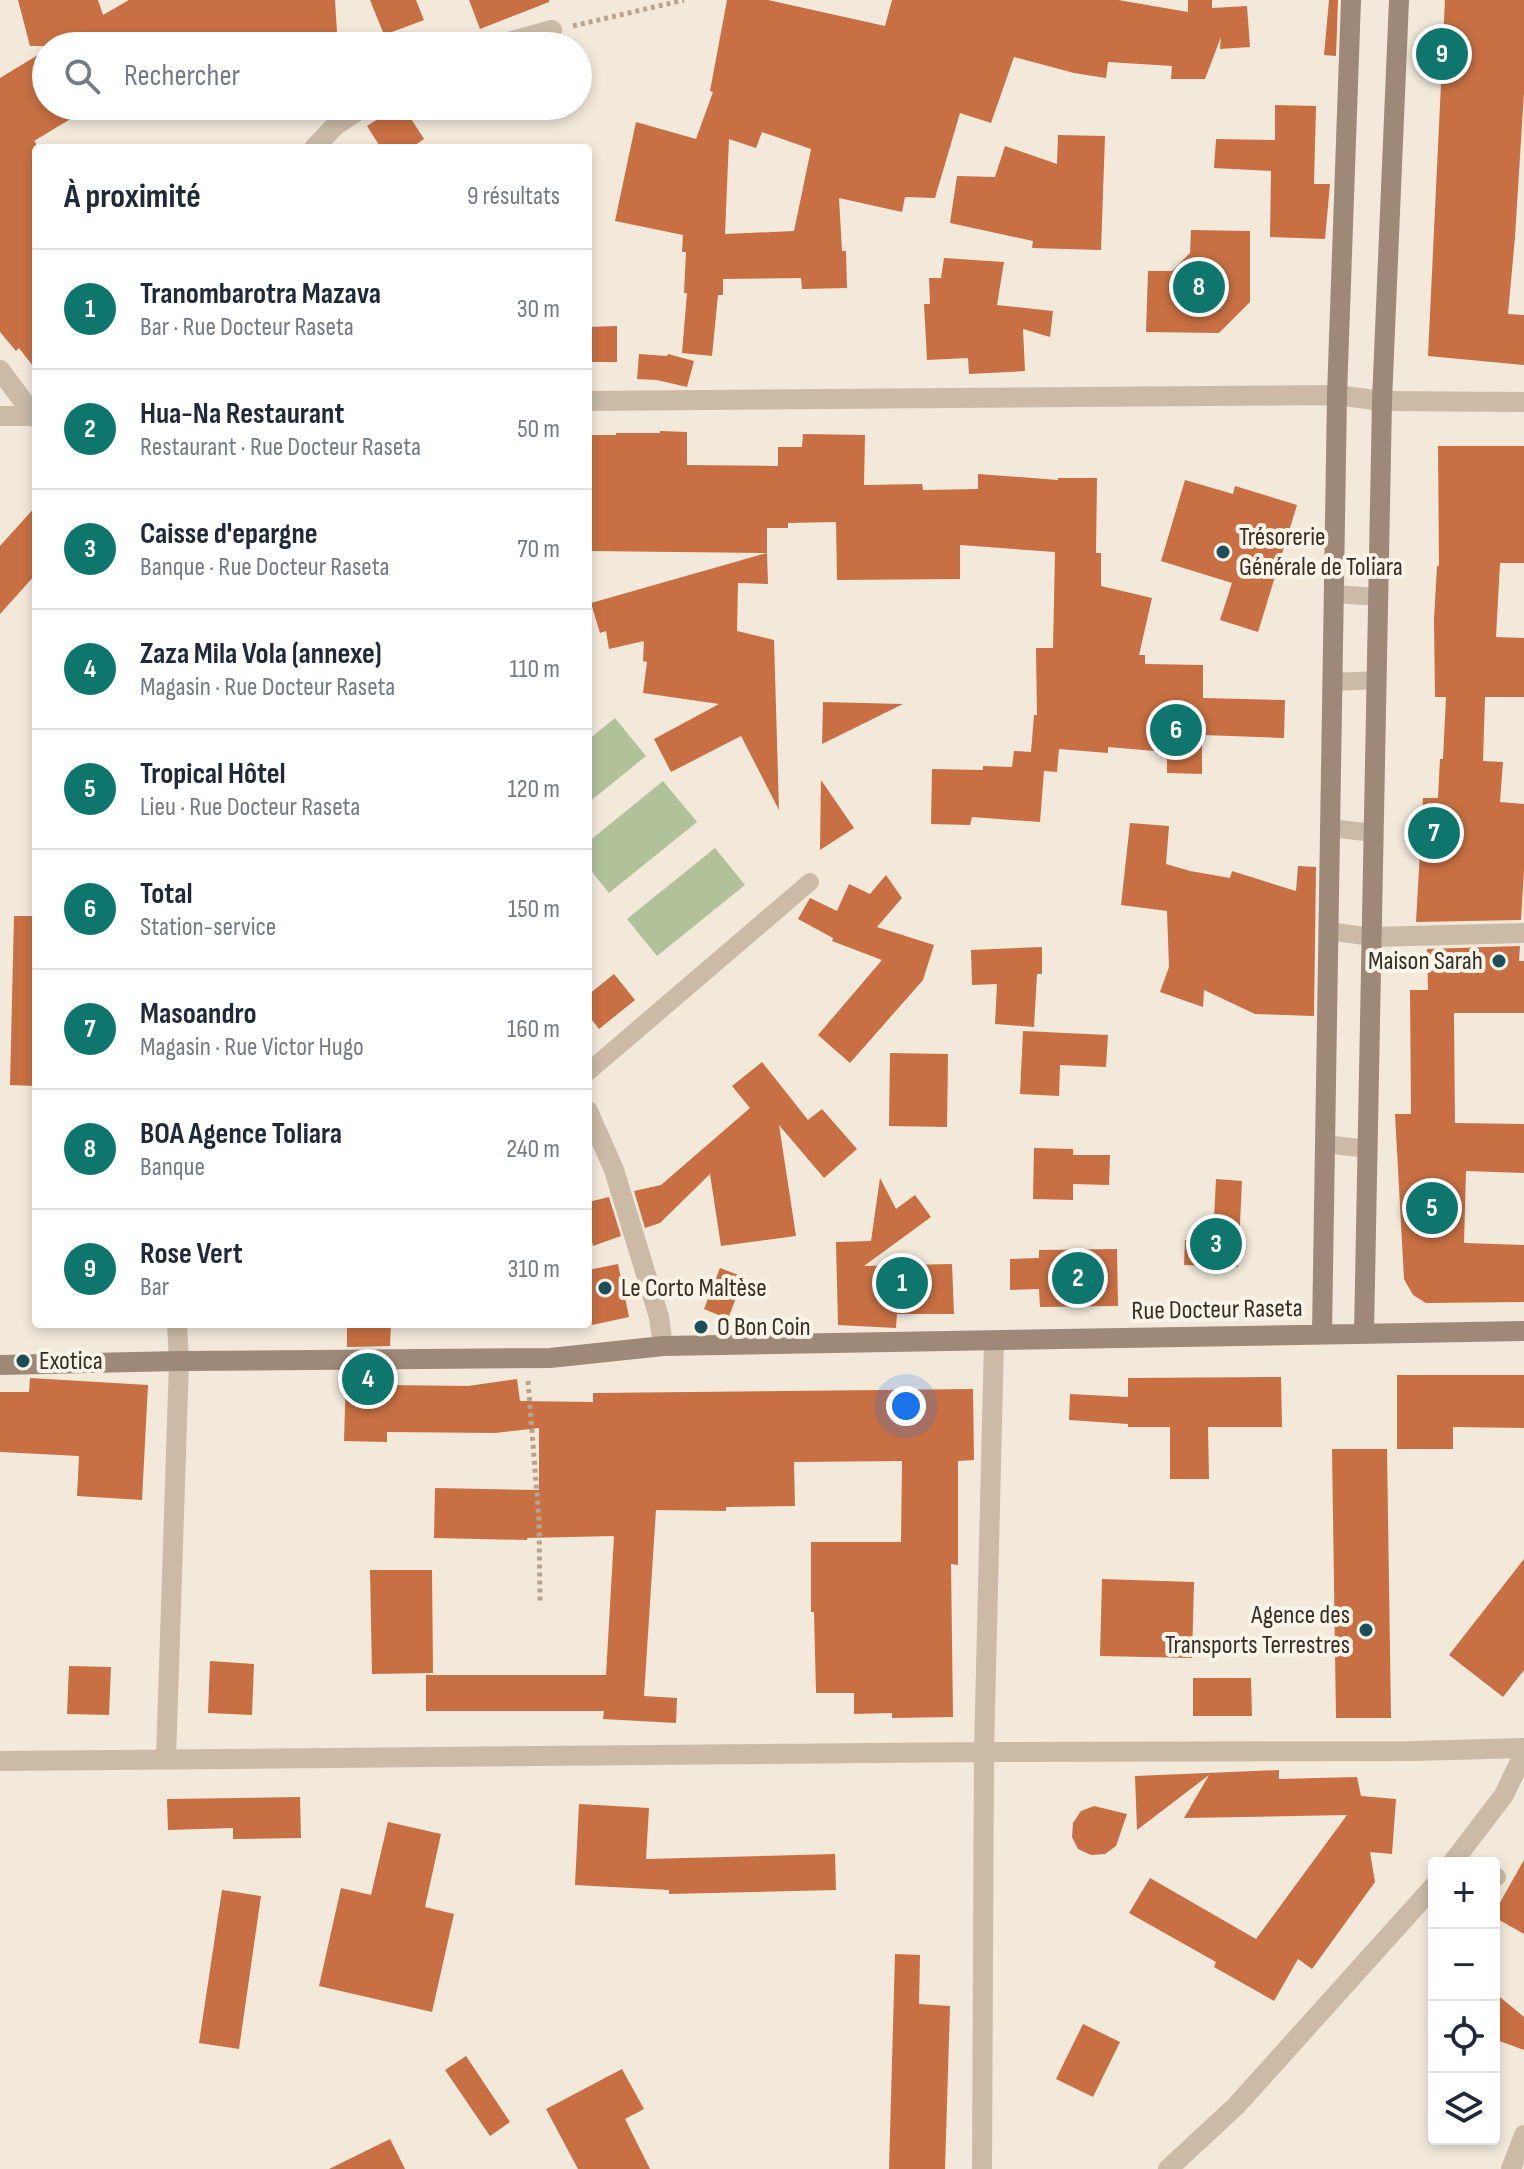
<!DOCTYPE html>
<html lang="fr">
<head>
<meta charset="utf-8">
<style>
	body { margin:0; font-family:"Sofia Sans Condensed",sans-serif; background:#f6f6f7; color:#1f2937 }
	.controls { position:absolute; right:24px; bottom:24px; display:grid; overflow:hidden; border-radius:8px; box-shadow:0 4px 12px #0003 }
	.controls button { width:72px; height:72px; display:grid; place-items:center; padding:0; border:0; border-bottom:2px solid #e0e1e3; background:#fff; color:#1f2937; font:40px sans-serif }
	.you { position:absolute; left:906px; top:1406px; width:28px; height:28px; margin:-20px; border:6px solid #fff; border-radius:50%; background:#1a73e8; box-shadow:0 0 0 12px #1a73e833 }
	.badge { display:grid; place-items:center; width:52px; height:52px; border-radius:50%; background:#0f766e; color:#fff; font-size:26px; font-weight:700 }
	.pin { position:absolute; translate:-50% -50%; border:4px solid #fff; box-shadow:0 2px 8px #0006 }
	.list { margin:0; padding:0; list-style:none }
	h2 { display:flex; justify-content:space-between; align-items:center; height:104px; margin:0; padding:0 32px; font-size:34px }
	h2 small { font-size:26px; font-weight:400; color:#747a83 }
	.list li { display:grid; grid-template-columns:52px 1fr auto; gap:24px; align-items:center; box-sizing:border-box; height:120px; padding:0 32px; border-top:2px solid #e0e1e3 }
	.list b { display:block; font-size:30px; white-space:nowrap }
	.list p { margin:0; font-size:26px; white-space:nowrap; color:#747a83 }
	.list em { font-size:26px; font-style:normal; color:#747a83 }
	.icon { flex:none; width:44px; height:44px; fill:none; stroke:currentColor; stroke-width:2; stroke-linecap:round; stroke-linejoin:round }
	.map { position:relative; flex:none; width:1524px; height:2169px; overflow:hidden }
	.search { position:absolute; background:#fff; box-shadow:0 4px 12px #0003; left:32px; top:32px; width:560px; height:88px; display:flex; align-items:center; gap:20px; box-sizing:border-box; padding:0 28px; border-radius:44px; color:#747a83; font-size:30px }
	.panel { position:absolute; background:#fff; box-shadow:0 4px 12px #0003; left:32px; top:144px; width:560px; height:1184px; border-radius:8px }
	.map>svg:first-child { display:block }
</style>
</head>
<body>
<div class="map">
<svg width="1524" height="2169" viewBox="0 0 1524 2169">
	<rect width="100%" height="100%" fill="#f2e9db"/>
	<path fill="#b1c19a" d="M 615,718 L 646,756 L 588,803 L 588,740 Z
		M 663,781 L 697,822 L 609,893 L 588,867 L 588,842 Z
		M 715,848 L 745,885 L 657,956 L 627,919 Z"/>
	<path fill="#c87043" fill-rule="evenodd" d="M 18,0 L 98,0 L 103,15 L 129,0 L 335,0 L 337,32 L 314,33 L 315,46 L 30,46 Z
		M 370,0 L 416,0 L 424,20 L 384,35 Z
		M 469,0 L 549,0 L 549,2 L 480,29 Z
		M 727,0 L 768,0 L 885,26 L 892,0 L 1118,0 L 1188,12 L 1188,0 L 1212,0 L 1212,8 L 1247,6 L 1250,47 L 1220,49 L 1221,37 L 1205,79 L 1171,79 L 1172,66 L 1108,62 L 1106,78 L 1074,73 L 1014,57 L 991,123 L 960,113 L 935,198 L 905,197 L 902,212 L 839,198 L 842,251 L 846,251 L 847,288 L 802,289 L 801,278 L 723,279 L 723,295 L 718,295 L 712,356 L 682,353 L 687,293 L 684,293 L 686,252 L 682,252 L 683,235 L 615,221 L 636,122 L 696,139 L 713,92 L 710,91 ZM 762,132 L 811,149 L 794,231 L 725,234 L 729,139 L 756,148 Z
		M 1329,0 L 1338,0 L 1336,56 L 1324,55 Z
		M 1445,0 L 1524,0 L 1524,92 L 1515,237 L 1508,314 L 1524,315 L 1524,365 L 1428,356 Z
		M 46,50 L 46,106 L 92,106 L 34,141 L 36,143 L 36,370 L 19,348 L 16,351 L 0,332 L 0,78 Z
		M 1275,105 L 1316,106 L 1314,184 L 1330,184 L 1325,239 L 1270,237 L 1271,171 L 1214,168 L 1216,139 L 1275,140 Z
		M 398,106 L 403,106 L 424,139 L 411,148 L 381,148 L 367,126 Z
		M 1058,135 L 1105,136 L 1101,250 L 1032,248 L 1033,241 L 950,223 L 957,176 L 995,177 L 1005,146 L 1057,164 Z
		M 1191,230 L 1250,231 L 1250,302 L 1219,333 L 1146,332 L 1148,271 L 1172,271 L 1190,253 Z
		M 944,258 L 1004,262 L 997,305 L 1053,311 L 1050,337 L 1023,329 L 1025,371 L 969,374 L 968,358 L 927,360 L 924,304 L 930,304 L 929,278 L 941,278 Z
		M 617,326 L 617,362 L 588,362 L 588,327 Z
		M 639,354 L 667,356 L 668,354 L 694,361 L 687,387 L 657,380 L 637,379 Z
		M 660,431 L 687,432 L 687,465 L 778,466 L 778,447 L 802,447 L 803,434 L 865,435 L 864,485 L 922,484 L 923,490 L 978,489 L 978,474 L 1058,480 L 1058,478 L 1097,478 L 1096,553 L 1101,553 L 1101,586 L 1152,598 L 1139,655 L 1145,655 L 1145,664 L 1203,665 L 1203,698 L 1285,700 L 1284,738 L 1202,735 L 1202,774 L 1167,773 L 1167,752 L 1108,747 L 1108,753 L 1059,749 L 1057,772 L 1044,771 L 1040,822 L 972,817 L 970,825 L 931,824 L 932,769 L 983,770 L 983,766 L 1012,767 L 1014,751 L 1031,752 L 1034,715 L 1037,715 L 1036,648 L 1053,648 L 1055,552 L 960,545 L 960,579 L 837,580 L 836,522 L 788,523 L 788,528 L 767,528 L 767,553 L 588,551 L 588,435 L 616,435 L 616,433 L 660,433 Z
		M 1438,446 L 1524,446 L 1524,563 L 1500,563 L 1496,637 L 1524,638 L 1524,697 L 1485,697 L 1483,761 L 1503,762 L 1500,802 L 1524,804 L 1524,871 L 1521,920 L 1416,922 L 1423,798 L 1438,798 L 1440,759 L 1443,759 L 1446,697 L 1435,697 L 1434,620 L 1437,566 L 1439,566 Z
		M 1185,480 L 1233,494 L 1235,486 L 1297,505 L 1258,632 L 1220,620 L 1232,583 L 1161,561 Z
		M 36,506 L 36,574 L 0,614 L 0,546 Z
		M 767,553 L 768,584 L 738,583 L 737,631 L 774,640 L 779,810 L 741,736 L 671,772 L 654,739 L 719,704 L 643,693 L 647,662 L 643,661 L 644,641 L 609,649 L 606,631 L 600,633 L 591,603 Z
		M 823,702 L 903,704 L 822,744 Z
		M 821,780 L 854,828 L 820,850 Z
		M 1130,823 L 1169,826 L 1166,864 L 1190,871 L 1230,878 L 1232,871 L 1296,891 L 1298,866 L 1316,867 L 1314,1016 L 1255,1014 L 1204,990 L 1203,1007 L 1160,992 L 1169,967 L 1167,911 L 1121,905 Z
		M 886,875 L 902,898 L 877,927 L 934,945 L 923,980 L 850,1063 L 818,1035 L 882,960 L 832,941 L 833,938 L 798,919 L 810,898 L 837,911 L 849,884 L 870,894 Z
		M 14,916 L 36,916 L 36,1086 L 10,1085 Z
		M 1520,946 L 1519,961 L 1524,961 L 1524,1013 L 1454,1013 L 1455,1123 L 1524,1124 L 1524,1173 L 1466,1171 L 1464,1243 L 1524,1245 L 1524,1302 L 1426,1303 L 1413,1295 L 1404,1279 L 1395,1114 L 1411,1114 L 1410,990 L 1428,990 L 1427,949 Z
		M 1042,947 L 1042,974 L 1037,974 L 1034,1027 L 995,1024 L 997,984 L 972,985 L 971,950 Z
		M 614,974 L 635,1000 L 599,1029 L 588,1015 L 588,995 Z
		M 1023,1031 L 1108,1035 L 1106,1067 L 1060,1065 L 1059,1096 L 1020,1094 Z
		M 890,1053 L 948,1054 L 947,1127 L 889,1126 Z
		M 762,1062 L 808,1120 L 822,1109 L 857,1149 L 824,1178 L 779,1125 L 796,1236 L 721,1246 L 710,1174 L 660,1223 L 645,1228 L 634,1191 L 661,1185 L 750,1108 L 732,1086 Z
		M 1034,1148 L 1073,1149 L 1073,1155 L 1110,1155 L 1109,1185 L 1073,1184 L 1073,1200 L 1033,1199 Z
		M 880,1178 L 896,1209 L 915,1195 L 931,1217 L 864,1266 L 952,1264 L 954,1314 L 897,1314 L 896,1328 L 838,1325 L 836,1242 L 871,1241 Z
		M 1216,1179 L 1242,1181 L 1238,1267 L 1184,1265 L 1185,1240 L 1213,1240 Z
		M 609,1197 L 621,1236 L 593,1246 L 588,1226 L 588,1202 Z
		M 1117,1249 L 1118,1306 L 1040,1307 L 1039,1289 L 1010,1290 L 1010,1259 L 1039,1258 L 1039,1250 Z
		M 618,1264 L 629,1317 L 592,1325 L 588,1306 L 588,1270 Z
		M 720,1268 L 744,1277 L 728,1319 L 704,1309 Z
		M 347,1324 L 391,1324 L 390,1346 L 347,1347 Z
		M 389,1372 L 389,1385 L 468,1386 L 517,1379 L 520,1401 L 593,1402 L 593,1393 L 973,1389 L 974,1460 L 958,1461 L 958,1565 L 951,1564 L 953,1717 L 892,1718 L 892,1713 L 854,1714 L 854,1693 L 816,1693 L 814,1612 L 811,1612 L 811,1542 L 901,1542 L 902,1461 L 794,1462 L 795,1506 L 726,1507 L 726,1511 L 656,1510 L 644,1696 L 677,1698 L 676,1723 L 603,1719 L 604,1711 L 426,1711 L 426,1675 L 606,1675 L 614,1536 L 527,1538 L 527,1540 L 434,1538 L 435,1488 L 539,1490 L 539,1428 L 495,1433 L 387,1432 L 387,1442 L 344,1441 L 346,1373 Z
		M 1397,1375 L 1524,1375 L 1524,1428 L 1453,1427 L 1453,1449 L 1397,1449 Z
		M 1281,1377 L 1282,1427 L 1208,1427 L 1209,1479 L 1170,1479 L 1170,1427 L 1128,1427 L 1128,1424 L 1069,1420 L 1070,1394 L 1128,1397 L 1128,1378 Z
		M 30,1378 L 148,1385 L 142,1500 L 77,1496 L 79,1456 L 0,1452 L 0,1392 L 29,1392 Z
		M 1332,1449 L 1387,1449 L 1391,1718 L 1336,1718 Z
		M 1524,1559 L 1524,1670 L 1503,1697 L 1449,1655 Z
		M 370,1570 L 432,1570 L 433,1673 L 372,1674 Z
		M 1102,1579 L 1194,1582 L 1192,1658 L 1100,1656 Z
		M 210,1661 L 254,1664 L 252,1715 L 208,1713 Z
		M 69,1666 L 111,1667 L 109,1715 L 67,1714 Z
		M 1193,1678 L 1251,1678 L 1252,1716 L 1193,1716 Z
		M 1279,1770 L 1279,1779 L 1357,1777 L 1361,1796 L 1396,1799 L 1392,1854 L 1370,1852 L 1375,1882 L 1312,1969 L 1298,1959 L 1274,2001 L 1214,1967 L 1216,1962 L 1129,1913 L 1150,1878 L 1256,1939 L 1347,1815 L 1184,1818 L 1209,1775 L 1137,1830 L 1135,1776 Z
		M 300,1797 L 301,1838 L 233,1839 L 233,1828 L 168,1830 L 167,1799 Z
		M 579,1804 L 649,1808 L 646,1859 L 835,1854 L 836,1890 L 669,1894 L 669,1890 L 575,1885 Z
		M 1094,1806 L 1127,1814 L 1116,1846 L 1105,1854 L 1091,1855 L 1078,1849 L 1072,1837 L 1073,1823 L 1081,1811 Z
		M 388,1822 L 441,1834 L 425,1907 L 454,1914 L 432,2012 L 319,1986 L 341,1888 L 371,1895 Z
		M 1524,1860 L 1524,1934 L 1494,1917 L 1494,1913 Z
		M 222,1890 L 261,1896 L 239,2049 L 199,2043 Z
		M 895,1954 L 920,1955 L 919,2004 L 950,2006 L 945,2169 L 889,2169 Z
		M 1494,1992 L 1524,2017 L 1524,2050 L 1494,2039 Z
		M 1083,2024 L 1120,2042 L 1093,2097 L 1056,2079 Z
		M 466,2056 L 510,2122 L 490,2136 L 445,2070 Z
		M 622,2069 L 644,2109 L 625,2119 L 650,2169 L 578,2169 L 546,2109 Z
		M 390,2139 L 405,2169 L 329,2169 Z"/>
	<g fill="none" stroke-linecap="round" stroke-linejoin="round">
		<path stroke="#b6a491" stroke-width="5" stroke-dasharray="4 4" stroke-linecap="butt" d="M 573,26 L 684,0
			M 528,1381 L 539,1520 L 540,1603"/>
		<path stroke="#cabaa6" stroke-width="18" d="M 1334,594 L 1379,597
			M 1333,682 L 1377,680
			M 1330,828 L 1374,833
			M 1328,931 L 1372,937
			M 588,1072 L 810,882
			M 1325,1144 L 1368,1149
			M 1494,1878 L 1497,1877"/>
		<path stroke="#cabaa6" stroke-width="20" d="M 494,46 L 552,30
			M 314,148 L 335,126 L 365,106
			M 1382,401 L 1524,402
			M 1372,937 L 1524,933
			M 166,1759 L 179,1361 L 177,1324
			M 0,1761 L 984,1752 L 1415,1751 L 1524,1748
			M 982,2169 L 984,1752 L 994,1340"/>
		<path stroke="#cabaa6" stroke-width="20" d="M 0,370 L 36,418
			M 588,401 L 1337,395 L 1382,401
			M 0,416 L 36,416
			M 588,1111 L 614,1170 L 659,1317 L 663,1346
			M 1452,1863 L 1504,1795 L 1524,1753
			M 1168,2169 L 1236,2106 L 1434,1886
			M 1511,2169 L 1524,2135"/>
		<path stroke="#9e8978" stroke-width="20" d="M 1322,1333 L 1337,395 L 1351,0
			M 1364,1333 L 1382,401 L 1399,0
			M 0,1365 L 179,1361 L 550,1358 L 663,1346 L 1524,1331"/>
	</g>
	<g fill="#1c4f59" stroke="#faf3e7" stroke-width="3">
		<circle cx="1223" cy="552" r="8"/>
		<circle cx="1499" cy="961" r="8"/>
		<circle cx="605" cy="1288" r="8"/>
		<circle cx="701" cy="1327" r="8"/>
		<circle cx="23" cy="1361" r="8"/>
		<circle cx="1366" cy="1630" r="8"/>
	</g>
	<g text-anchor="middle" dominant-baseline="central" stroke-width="8" stroke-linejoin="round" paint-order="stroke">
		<g font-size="26" fill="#362e27" stroke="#faf3e7" text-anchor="start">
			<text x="1239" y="537">Trésorerie<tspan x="1239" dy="30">Générale de Toliara</tspan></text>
			<text x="1483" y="961" text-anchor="end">Maison Sarah</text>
			<text x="621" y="1288">Le Corto Maltèse</text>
			<text x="717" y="1327">O Bon Coin</text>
			<text x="39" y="1361">Exotica</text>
			<text x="1350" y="1615" text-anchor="end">Agence des<tspan x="1350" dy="30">Transports Terrestres</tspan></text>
		</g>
		<g font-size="26" fill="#362e27" stroke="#faf3e7">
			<text transform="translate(1217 1310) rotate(-1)">Rue Docteur Raseta</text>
		</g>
	</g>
</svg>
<div class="controls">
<button>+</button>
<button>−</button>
<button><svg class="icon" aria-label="locate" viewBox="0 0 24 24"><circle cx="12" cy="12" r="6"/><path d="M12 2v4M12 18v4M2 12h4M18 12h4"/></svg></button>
<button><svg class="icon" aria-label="layers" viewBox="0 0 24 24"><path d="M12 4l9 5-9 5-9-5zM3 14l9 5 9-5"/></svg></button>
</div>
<div class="you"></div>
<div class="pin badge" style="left:902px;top:1283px">1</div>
<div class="pin badge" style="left:1078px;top:1278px">2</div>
<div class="pin badge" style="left:1216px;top:1244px">3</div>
<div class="pin badge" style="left:368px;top:1379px">4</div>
<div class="pin badge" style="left:1432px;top:1208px">5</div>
<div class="pin badge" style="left:1176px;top:730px">6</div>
<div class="pin badge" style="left:1434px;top:833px">7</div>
<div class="pin badge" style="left:1199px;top:287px">8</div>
<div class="pin badge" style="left:1442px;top:54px">9</div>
<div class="search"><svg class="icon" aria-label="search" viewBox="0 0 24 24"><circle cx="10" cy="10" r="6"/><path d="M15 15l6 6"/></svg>Rechercher</div>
<section class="panel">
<h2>À proximité<small>9 résultats</small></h2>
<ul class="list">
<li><span class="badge">1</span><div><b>Tranombarotra Mazava</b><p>Bar · Rue Docteur Raseta</p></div><em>30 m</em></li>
<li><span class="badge">2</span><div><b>Hua-Na Restaurant</b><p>Restaurant · Rue Docteur Raseta</p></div><em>50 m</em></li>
<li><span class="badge">3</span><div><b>Caisse d'epargne</b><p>Banque · Rue Docteur Raseta</p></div><em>70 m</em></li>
<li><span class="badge">4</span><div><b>Zaza Mila Vola (annexe)</b><p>Magasin · Rue Docteur Raseta</p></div><em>110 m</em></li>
<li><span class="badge">5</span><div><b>Tropical Hôtel</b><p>Lieu · Rue Docteur Raseta</p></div><em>120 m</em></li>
<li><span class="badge">6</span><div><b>Total</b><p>Station-service</p></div><em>150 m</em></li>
<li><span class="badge">7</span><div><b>Masoandro</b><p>Magasin · Rue Victor Hugo</p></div><em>160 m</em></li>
<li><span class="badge">8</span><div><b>BOA Agence Toliara</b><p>Banque</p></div><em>240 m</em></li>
<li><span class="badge">9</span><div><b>Rose Vert</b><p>Bar</p></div><em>310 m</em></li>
</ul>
</section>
</div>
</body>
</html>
